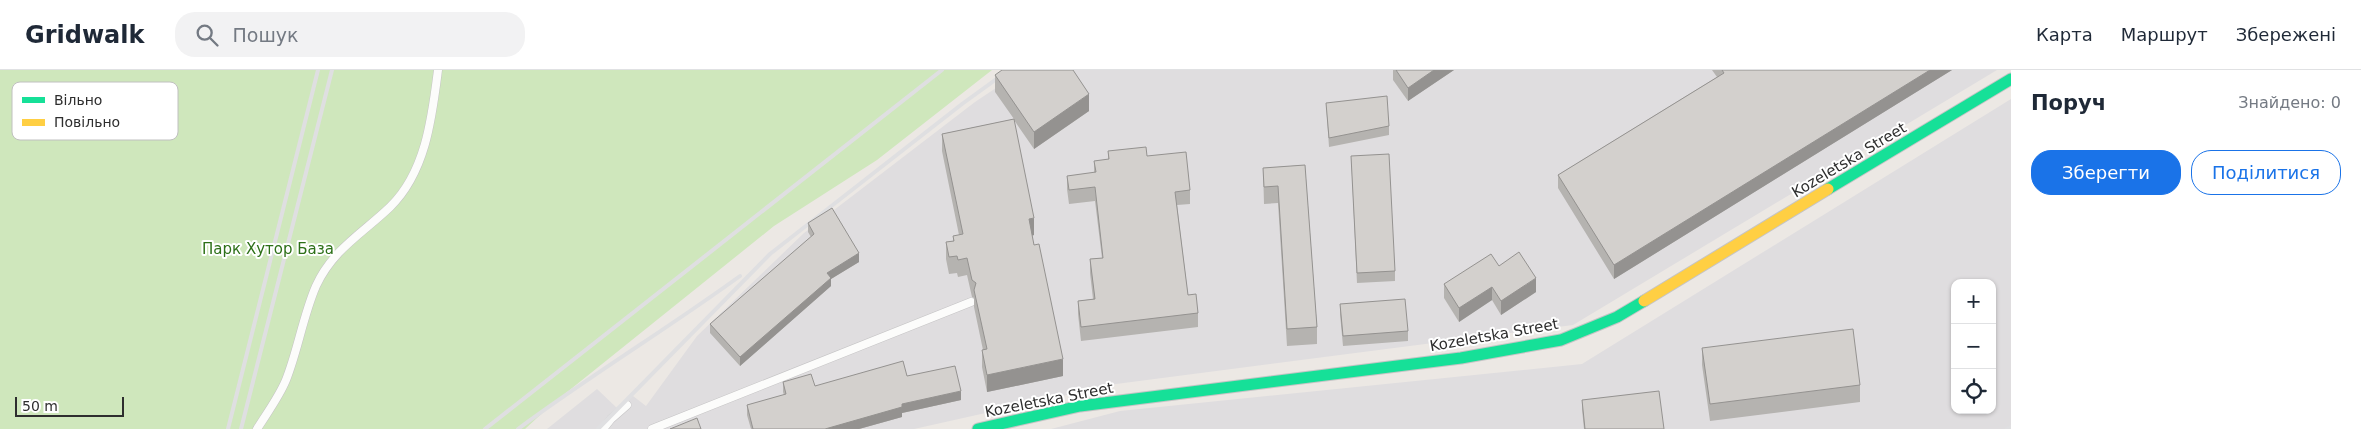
<!DOCTYPE html>
<html lang="uk">
<head>
<meta charset="utf-8">
<style>
	body { margin:0; font-family:"DejaVu Sans",sans-serif; background:#f2f2f3; color:#1f2937 }
	.controls { position:absolute; right:15px; bottom:15px; display:grid; overflow:hidden; border-radius:10px; box-shadow:0 1px 4px #0004 }
	.controls button { width:45px; height:45px; display:grid; place-items:center; padding:0; border:0; border-bottom:1px solid #e0e1e3; background:#fff; color:#1f2937; font:25px sans-serif }
	.scale { position:absolute; left:15px; bottom:12px; width:109px; box-sizing:border-box; padding-left:5px; border:2px solid #2e2e2e; border-top:0; font-size:14px; line-height:18px; white-space:nowrap; color:#2e2e2e; -webkit-text-stroke:4px #fff; paint-order:stroke }
	.list { margin:0; padding:0; list-style:none }
	h2 { display:flex; justify-content:space-between; align-items:center; height:65px; margin:0; padding:0 20px; font-size:21px }
	h2 small { font-size:16px; font-weight:400; color:#747a83 }
	.actions { display:flex; gap:10px; padding:15px 20px }
	.actions a { flex:1; padding:11px 0; border:1px solid #1a73e8; border-radius:20px; text-align:center; font-size:18px; color:#1a73e8 }
	.actions .main { background:#1a73e8; color:#fff }
	.icon { flex:none; width:28px; height:28px; fill:none; stroke:currentColor; stroke-width:2; stroke-linecap:round; stroke-linejoin:round }
	.map { position:relative; flex:none; width:2011px; height:359px; overflow:hidden }
	header { display:flex; align-items:center; gap:30px; box-sizing:border-box; height:70px; padding:0 25px; background:#fff; border-bottom:1px solid #e0e1e3 }
	header strong { font-size:24px }
	nav { display:flex; gap:28px; margin-inline-start:auto; font-size:18px }
	.search { width:350px; height:45px; background:#f2f2f3; display:flex; align-items:center; gap:12px; box-sizing:border-box; padding:0 18px; border-radius:20px; color:#747a83; font-size:19px }
	main { display:flex }
	aside { flex:1; background:#fff }
	.map>svg:first-child { display:block }
</style>
</head>
<body>
<header>
<strong>Gridwalk</strong>
<div class="search"><svg class="icon" aria-label="search" viewBox="0 0 24 24"><circle cx="10" cy="10" r="6"/><path d="M15 15l6 6"/></svg>Пошук</div>
<nav><a>Карта</a><a>Маршрут</a><a>Збережені</a></nav>
</header>
<main>
<div class="map">
<svg width="2011" height="359" viewBox="0 0 2011 359">
	<rect width="100%" height="100%" fill="#ece8e4"/>
	<path fill="#dfdddf" fill-rule="evenodd" d="M 1023,0 L 1997,0 L 1573,255 L 1116,314 L 914,359 L 547,359 L 597,319 L 618,339 L 633,326 L 646,336 L 697,266 L 804,163 L 975,32 Z
		M 2011,29 L 2011,359 L 1051,359 L 1120,341 L 1582,294 ZM 1955,213 L 1992,213 L 1992,340 L 1955,340 Z"/>
	<path fill="#cfe7bc" d="M 0,0 L 992,0 L 877,90 L 774,156 L 551,335 L 525,359 L 0,359 Z"/>
	<g fill="none" stroke-linecap="round" stroke-linejoin="round">
		<defs>
			<path id="lane" d="M 257,359 C 267,343 279,327 286,310 C 298,280 303,246 316,216 C 333,179 363,163 390,137 C 426,102 432,47 438,0
				M 603,359 L 611,349 L 627,335
				M 652,359 L 971,232"/>
			<path id="fast" d="M 1828,119 L 2011,9
				M 978,359 L 1080,336 L 1461,288 L 1561,270 L 1617,247 L 1644,231"/>
			<path id="slow" d="M 1644,231 L 1828,119"/>
		</defs>
		<use href="#lane" stroke="#c5c4c5" stroke-width="9"/>
		<use href="#fast" stroke="#c5c4c5" stroke-width="13"/>
		<use href="#slow" stroke="#c5c4c5" stroke-width="13"/>
		<use href="#lane" stroke="#fcfcfb" stroke-width="8"/>
		<use href="#fast" stroke="#16e098" stroke-width="11"/>
		<use href="#slow" stroke="#ffcf43" stroke-width="11"/>
		<path stroke="#dfdfe1" stroke-width="4" d="M 228,359 L 318,0
			M 241,359 L 332,0
			M 485,359 L 942,0
			M 518,359 C 591,305 667,259 740,206
			M 598,359 L 770,184 L 962,34 L 1009,0
			M 2007,359 L 2011,357"/>
	</g>
	<path fill="#b5b3b0" d="M 1393,0 L 1454,0 L 1408,31 L 1393,10 Z
		M 1712,0 L 1952,0 L 1614,209 L 1558,118 L 1558,105 L 1717,7 Z
		M 995,5 L 1089,41 L 1034,79 L 1014,50 L 1034,165 L 1032,166 L 1063,306 L 987,322 L 982,297 L 982,280 L 983,280 L 974,237 L 974,228 L 972,227 L 967,205 L 958,207 L 957,203 L 949,204 L 946,189 L 946,172 L 953,171 L 953,166 L 959,165 L 942,81 L 942,64 L 1014,49 L 995,22 Z
		M 1326,33 L 1389,56 L 1389,65 L 1329,77 Z
		M 1108,81 L 1147,86 L 1190,120 L 1190,134 L 1177,135 L 1188,225 L 1198,243 L 1198,257 L 1081,271 L 1078,244 L 1078,231 L 1093,229 L 1090,203 L 1090,189 L 1102,188 L 1095,131 L 1069,134 L 1067,119 L 1067,106 L 1094,103 L 1094,91 L 1108,90 Z
		M 1351,86 L 1395,201 L 1395,211 L 1357,213 Z
		M 1305,95 L 1317,257 L 1317,274 L 1287,276 L 1278,133 L 1264,134 L 1263,98 Z
		M 808,153 L 859,192 L 831,209 L 831,216 L 740,296 L 710,263 L 710,254 L 811,167 L 808,162 Z
		M 1499,196 L 1536,222 L 1501,245 L 1492,230 L 1459,252 L 1444,228 L 1444,214 Z
		M 1340,234 L 1408,261 L 1408,271 L 1343,276 L 1340,244 Z
		M 1702,278 L 1860,315 L 1860,332 L 1710,351 L 1702,295 Z
		M 907,306 L 961,330 L 902,343 L 902,347 L 859,359 L 751,359 L 747,345 L 747,335 L 784,325 L 783,322 L 783,312 L 815,316 Z
		M 1582,330 L 1664,359 L 1584,359 L 1582,339 Z"/>
	<path fill="#949290" d="M 1434,0 L 1454,0 L 1408,31 L 1408,18 Z
		M 1930,0 L 1952,0 L 1614,209 L 1614,195 Z
		M 1089,24 L 1089,41 L 1034,79 L 1034,62 Z
		M 1034,148 L 1034,165 L 1029,166 L 1029,149 Z
		M 859,183 L 859,192 L 831,209 L 831,216 L 740,296 L 740,287 L 827,203 Z
		M 1536,208 L 1536,222 L 1501,245 L 1501,231 Z
		M 1492,217 L 1492,230 L 1459,252 L 1459,238 Z
		M 1063,289 L 1063,306 L 987,322 L 987,305 Z
		M 961,321 L 961,330 L 902,343 L 902,347 L 859,359 L 825,359 L 902,334 Z"/>
	<path fill="#d3d0cd" stroke="#949290" d="M 1002,0 L 1073,0 L 1089,24 L 1034,62 L 995,5 Z
		M 1396,0 L 1434,0 L 1408,18 Z
		M 1722,0 L 1930,0 L 1614,195 L 1558,105 L 1724,3 Z
		M 1387,26 L 1389,56 L 1329,68 L 1326,33 Z
		M 1014,49 L 1034,148 L 1029,149 L 1034,175 L 1039,174 L 1063,289 L 987,305 L 982,280 L 987,279 L 974,220 L 976,213 L 972,210 L 967,188 L 958,190 L 957,186 L 949,187 L 946,172 L 954,171 L 953,166 L 963,164 L 942,64 Z
		M 1146,77 L 1147,86 L 1186,82 L 1190,120 L 1175,122 L 1188,225 L 1196,224 L 1198,243 L 1081,257 L 1078,231 L 1095,229 L 1090,189 L 1103,188 L 1095,117 L 1069,120 L 1067,106 L 1096,102 L 1094,91 L 1109,89 L 1108,81 Z
		M 1389,84 L 1395,201 L 1357,203 L 1351,86 Z
		M 1305,95 L 1317,257 L 1287,259 L 1278,116 L 1264,117 L 1263,98 Z
		M 832,138 L 859,183 L 827,203 L 831,208 L 740,287 L 710,254 L 814,164 L 808,153 Z
		M 1519,182 L 1536,208 L 1501,231 L 1492,217 L 1459,238 L 1444,214 L 1491,184 L 1499,196 Z
		M 1405,229 L 1408,261 L 1343,266 L 1340,234 Z
		M 1853,259 L 1860,315 L 1710,334 L 1702,278 Z
		M 903,291 L 907,306 L 955,296 L 961,321 L 902,334 L 902,337 L 825,359 L 753,359 L 747,335 L 786,324 L 783,312 L 811,304 L 815,316 Z
		M 1659,321 L 1664,359 L 1585,359 L 1582,330 Z
		M 697,348 L 701,359 L 670,359 Z"/>
	<g text-anchor="middle" dominant-baseline="central" stroke-width="4" stroke-linejoin="round" paint-order="stroke">
		<g font-size="15" fill="#2e2e2e" stroke="#fff">
			<text transform="translate(1849 90) rotate(-31)">Kozeletska Street</text>
			<text transform="translate(1494 265) rotate(-10)">Kozeletska Street</text>
			<text transform="translate(1049 330) rotate(-11)">Kozeletska Street</text>
		</g>
		<g font-size="15" fill="#2d7018" stroke="#fff">
			<text x="268" y="179">Парк Хутор База</text>
		</g>
	</g>
	<rect x="12" y="12" width="166" height="58" rx="8" fill="#fff" stroke="#c0c0c0" stroke-width="1"/>
	<rect x="22" y="27" width="23" height="6" fill="#16e098"/>
	<rect x="22" y="49" width="23" height="7" fill="#ffcf43"/>
	<g font-size="14" fill="#2e2e2e">
		<text x="54" y="35">Вільно</text>
		<text x="54" y="57">Повільно</text>
	</g>
</svg>
<div class="controls">
<button>+</button>
<button>−</button>
<button><svg class="icon" aria-label="locate" viewBox="0 0 24 24"><circle cx="12" cy="12" r="6"/><path d="M12 2v4M12 18v4M2 12h4M18 12h4"/></svg></button>
</div>
<div class="scale">50 m</div>
</div>
<aside>
<h2>Поруч<small>Знайдено: 0</small></h2>
<ul class="list">
</ul>
<div class="actions"><a class="main">Зберегти</a><a>Поділитися</a></div>
</aside>
</main>
</body>
</html>
